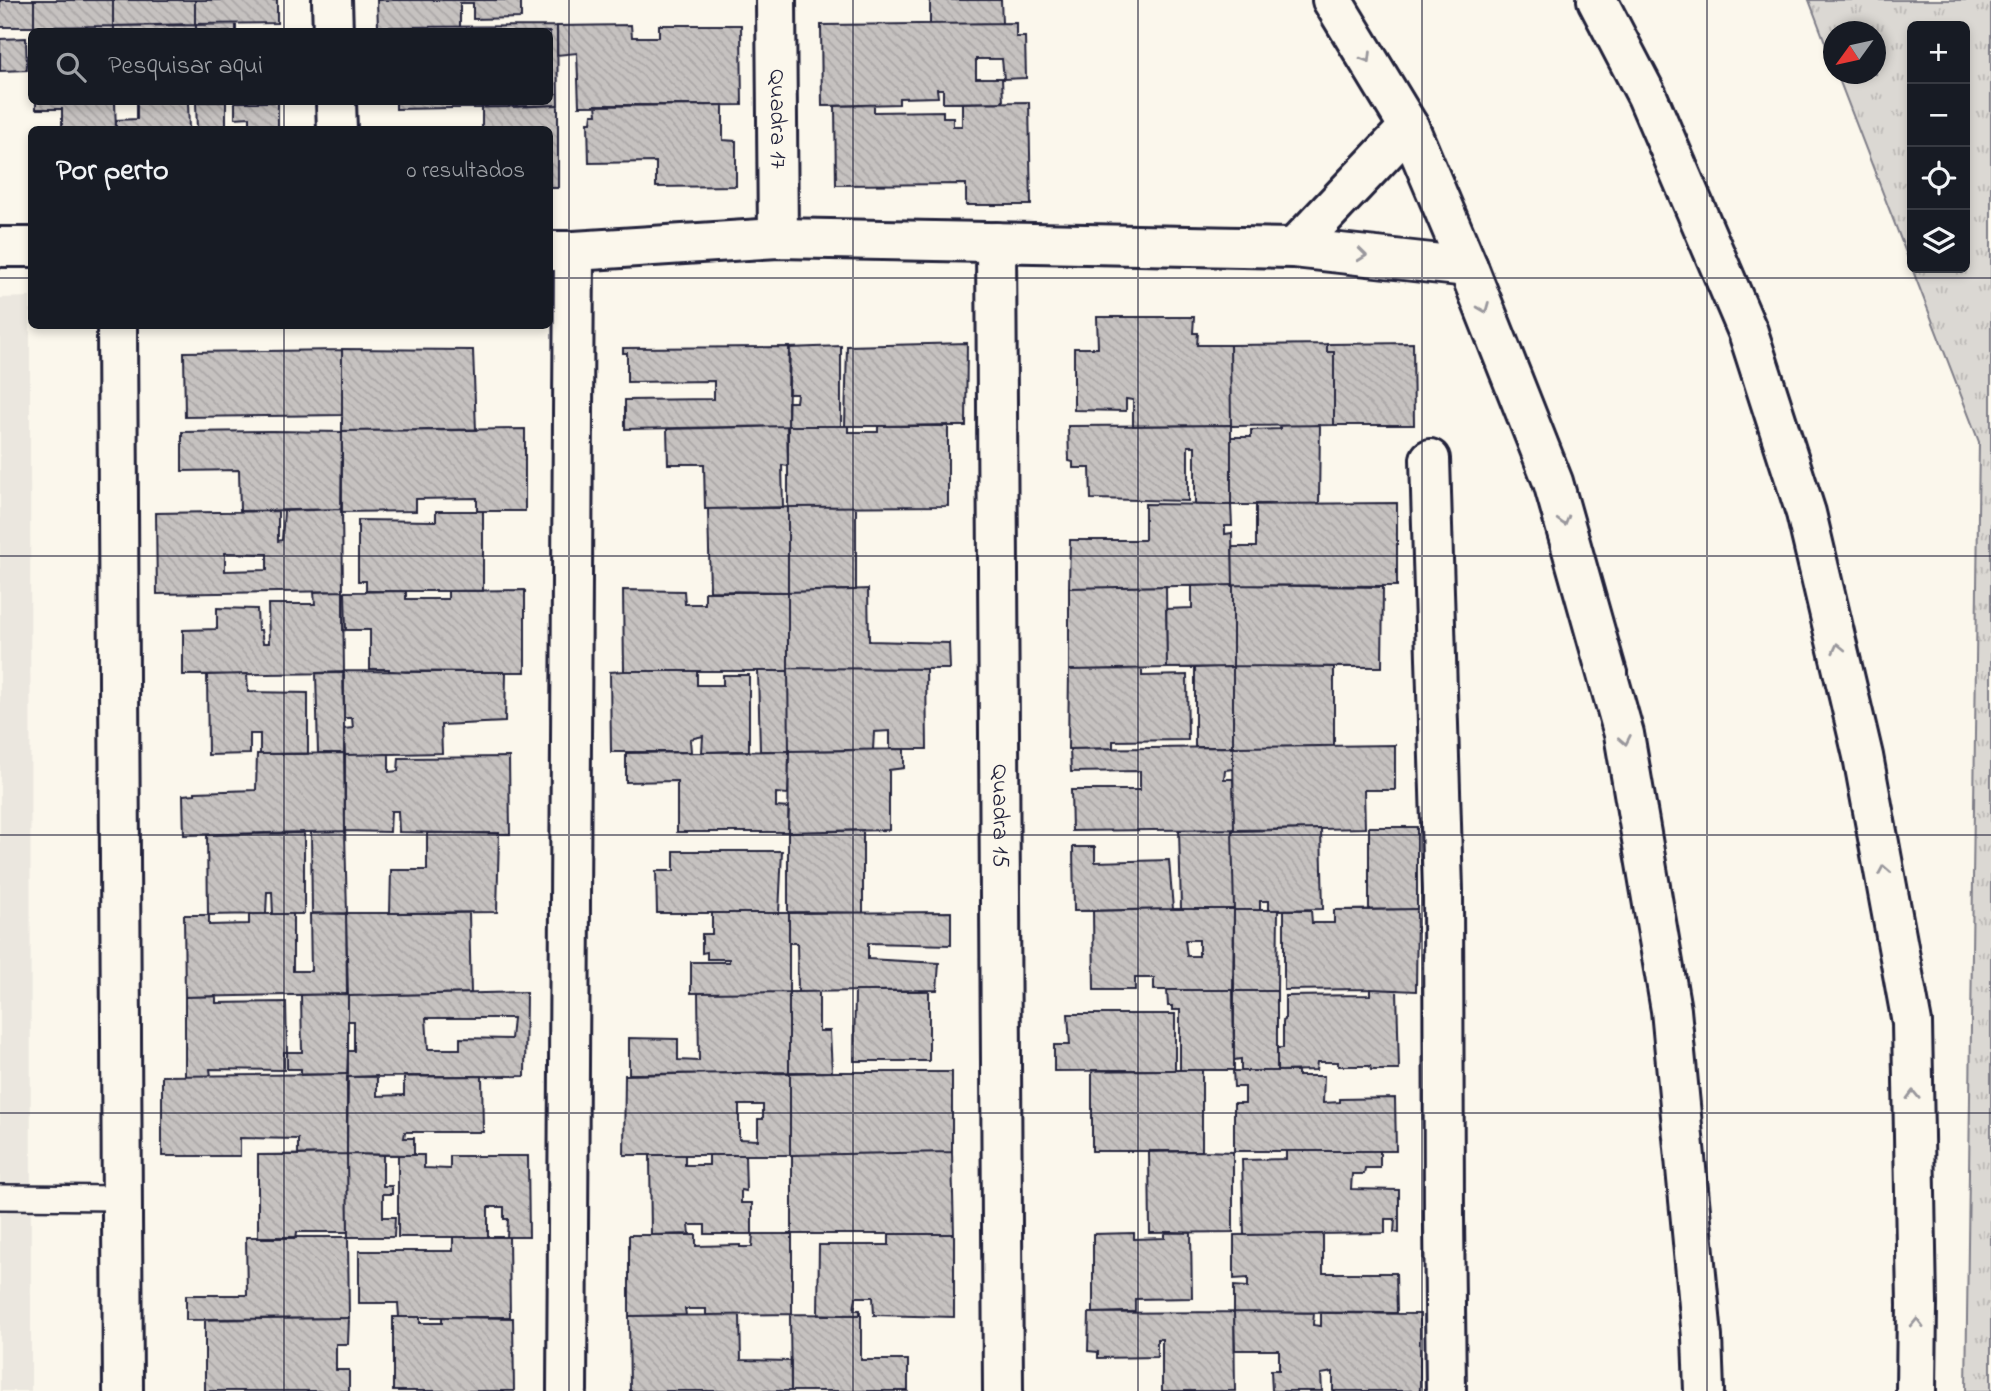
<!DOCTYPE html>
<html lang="pt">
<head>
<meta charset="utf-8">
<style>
	body { margin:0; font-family:"Indie Flower",sans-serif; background:#20242c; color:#f1f3f6 }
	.controls { position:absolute; right:21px; top:21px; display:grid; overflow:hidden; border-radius:10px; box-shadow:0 4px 10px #0003 }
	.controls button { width:63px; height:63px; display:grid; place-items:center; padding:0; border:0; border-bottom:2px solid #363941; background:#171b24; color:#f1f3f6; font:35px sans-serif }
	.compass { position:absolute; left:1823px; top:21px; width:63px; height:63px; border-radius:50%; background:#171b24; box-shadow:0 4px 10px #0003; rotate:237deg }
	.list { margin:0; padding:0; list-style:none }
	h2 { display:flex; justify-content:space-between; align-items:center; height:91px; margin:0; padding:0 28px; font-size:30px }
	h2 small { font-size:23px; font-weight:400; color:#9ea1a6 }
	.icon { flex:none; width:38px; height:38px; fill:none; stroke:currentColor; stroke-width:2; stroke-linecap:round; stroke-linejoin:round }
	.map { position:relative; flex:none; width:1991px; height:1391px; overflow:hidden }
	.search { position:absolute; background:#171b24; box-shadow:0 4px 10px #0003; left:28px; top:28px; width:525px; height:77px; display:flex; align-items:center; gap:18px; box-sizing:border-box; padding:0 24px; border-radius:10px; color:#9ea1a6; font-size:26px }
	.panel { position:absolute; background:#171b24; box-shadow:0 4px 10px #0003; left:28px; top:126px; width:525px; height:203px; border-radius:10px }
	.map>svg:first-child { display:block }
</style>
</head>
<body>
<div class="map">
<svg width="1991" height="1391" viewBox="0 0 1991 1391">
	<defs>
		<pattern id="grass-tufts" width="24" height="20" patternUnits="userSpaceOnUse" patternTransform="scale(1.75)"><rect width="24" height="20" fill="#dbd8d3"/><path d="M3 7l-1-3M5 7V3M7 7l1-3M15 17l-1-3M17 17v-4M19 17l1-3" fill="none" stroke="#bcb9b6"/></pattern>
		<pattern id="building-back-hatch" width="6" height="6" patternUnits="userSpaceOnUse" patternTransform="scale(1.75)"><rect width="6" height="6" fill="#c6c2c0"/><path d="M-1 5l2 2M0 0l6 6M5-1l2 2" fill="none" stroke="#aaa6a6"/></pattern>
	</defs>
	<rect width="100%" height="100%" fill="#fbf7ec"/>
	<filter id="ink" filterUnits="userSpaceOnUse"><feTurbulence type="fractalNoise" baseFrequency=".0143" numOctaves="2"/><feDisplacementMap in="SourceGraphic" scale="14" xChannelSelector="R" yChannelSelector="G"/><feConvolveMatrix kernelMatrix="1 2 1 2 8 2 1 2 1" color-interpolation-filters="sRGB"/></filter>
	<g filter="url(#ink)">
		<path fill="#ebe7df" d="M 30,297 L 31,1391 L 0,1391 L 0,298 Z"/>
		<path fill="url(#grass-tufts)" stroke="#7e7d87" stroke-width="2" fill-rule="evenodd" d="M 1809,0 L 1991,0 L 1991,1391 L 1966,1391 L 1979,442 L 1837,74 L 1876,74 L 1876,32 L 1834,32 L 1833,63 ZM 1912,26 L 1965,26 L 1965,268 L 1912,268 Z"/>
		<path fill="url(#building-back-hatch)" stroke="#22223b" stroke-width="2" fill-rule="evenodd" d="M 0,0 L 34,0 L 34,27 L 0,27 Z
			M 34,0 L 113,0 L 113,26 L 34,27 Z
			M 113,0 L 195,0 L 195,24 L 113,26 Z
			M 195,0 L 277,0 L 277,23 L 195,24 Z
			M 377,0 L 521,0 L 521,18 L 473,19 L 473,3 L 460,3 L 460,27 L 378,27 Z
			M 930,0 L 1001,0 L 1002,23 L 930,24 Z
			M 1016,23 L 1016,37 L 1025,37 L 1026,78 L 1004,79 L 1002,59 L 976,59 L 976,78 L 1002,78 L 1003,102 L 943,103 L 943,89 L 937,89 L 938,97 L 899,98 L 899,104 L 822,106 L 821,25 Z
			M 236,24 L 236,32 L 196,32 L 196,25 Z
			M 196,25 L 196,32 L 114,32 L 114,26 Z
			M 631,25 L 632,37 L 659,37 L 659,25 L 741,25 L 742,105 L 579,106 L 577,53 L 557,55 L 557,26 Z
			M 114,26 L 114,32 L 34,32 L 34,27 Z
			M 557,26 L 558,105 L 513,107 L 513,102 L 550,102 L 550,32 L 397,32 L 397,27 Z
			M 26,38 L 27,70 L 0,71 L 0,39 Z
			M 36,102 L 115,102 L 116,130 L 62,130 L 62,109 L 36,109 Z
			M 137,102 L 188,102 L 189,130 L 116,130 L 116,120 L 137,119 Z
			M 196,102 L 226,102 L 226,130 L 197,130 Z
			M 235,102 L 278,102 L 278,130 L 250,130 L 250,117 L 235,118 Z
			M 396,102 L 509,102 L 509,107 L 396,109 Z
			M 1029,102 L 1031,205 L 966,205 L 966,184 L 836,185 L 835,106 L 874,105 L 874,112 L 943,111 L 943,117 L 953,117 L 953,126 L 962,126 L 962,103 Z
			M 558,105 L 558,188 L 550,188 L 550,130 L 482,130 L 482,107 Z
			M 596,105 L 723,105 L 723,140 L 736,141 L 736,186 L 656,187 L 656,162 L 589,163 L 588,122 L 591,122 L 592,114 L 597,114 Z
			M 1097,317 L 1194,317 L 1193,333 L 1198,333 L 1197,345 L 1230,345 L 1231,425 L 1133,426 L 1133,400 L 1126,399 L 1126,411 L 1074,410 L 1074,348 L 1098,348 Z
			M 967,343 L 966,426 L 845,426 L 847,346 Z
			M 1413,343 L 1414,425 L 1334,425 L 1334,352 L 1327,352 L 1327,344 Z
			M 1327,344 L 1327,352 L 1334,352 L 1334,425 L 1231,426 L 1230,345 Z
			M 841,346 L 841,426 L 788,426 L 788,402 L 796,402 L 797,394 L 788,394 L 789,348 Z
			M 790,347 L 788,426 L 625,429 L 625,400 L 714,399 L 714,381 L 627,382 L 627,353 L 623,353 L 623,348 Z
			M 342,349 L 473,350 L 476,430 L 342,431 Z
			M 342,350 L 342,415 L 185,417 L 184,352 Z
			M 948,425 L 948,506 L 788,507 L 788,426 L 848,426 L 848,432 L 878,432 L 878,426 Z
			M 1231,425 L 1231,505 L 1195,505 L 1195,446 L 1188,446 L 1188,501 L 1091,499 L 1090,468 L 1073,468 L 1073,462 L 1069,461 L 1068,426 Z
			M 1320,425 L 1319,504 L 1231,505 L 1231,437 L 1251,437 L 1251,430 L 1280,429 L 1280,426 Z
			M 787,426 L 788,466 L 782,465 L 783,508 L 705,509 L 704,464 L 668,464 L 667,429 Z
			M 525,429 L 525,511 L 477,511 L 477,498 L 416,499 L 416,511 L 341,512 L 342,431 Z
			M 272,431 L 342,432 L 342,509 L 240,511 L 239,470 L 182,471 L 182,432 Z
			M 1397,503 L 1397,586 L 1233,585 L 1232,547 L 1256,547 L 1256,504 Z
			M 1145,504 L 1231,505 L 1232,526 L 1225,526 L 1225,534 L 1232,533 L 1233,585 L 1069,588 L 1070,540 L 1144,540 L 1145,539 Z
			M 788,507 L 856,507 L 856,590 L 788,592 Z
			M 788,507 L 788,592 L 710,591 L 708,509 Z
			M 342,509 L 343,591 L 157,594 L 156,513 L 278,511 L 278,541 L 282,540 L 284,511 ZM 225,553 L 267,554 L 267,570 L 225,571 Z
			M 436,511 L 483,511 L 483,591 L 366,591 L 366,581 L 358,581 L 358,520 L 436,521 Z
			M 1233,585 L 1233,667 L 1167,668 L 1166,609 L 1192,608 L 1192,586 Z
			M 1233,585 L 1383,587 L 1382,667 L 1233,666 Z
			M 1166,586 L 1167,668 L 1069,670 L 1069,588 Z
			M 868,589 L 869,641 L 949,643 L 950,669 L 788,668 L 788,592 Z
			M 525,590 L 525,672 L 406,672 L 389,671 L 389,669 L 370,669 L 370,630 L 346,630 L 345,592 L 406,591 L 406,599 L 448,599 L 448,591 Z
			M 623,590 L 684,591 L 685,604 L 705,604 L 705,592 L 788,592 L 788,671 L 624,671 Z
			M 343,591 L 345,592 L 346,630 L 343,631 Z
			M 343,591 L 344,673 L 183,675 L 183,630 L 217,629 L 217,608 L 257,609 L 258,630 L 261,630 L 263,643 L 269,643 L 268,604 L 315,604 L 314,592 Z
			M 1233,666 L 1334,667 L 1334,746 L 1233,747 Z
			M 1226,667 L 1233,667 L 1233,747 L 1195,747 L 1195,668 Z
			M 788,668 L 926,669 L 927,749 L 890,749 L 890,731 L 874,732 L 873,750 L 789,751 Z
			M 1142,669 L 1142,676 L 1187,675 L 1188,740 L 1113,741 L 1113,748 L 1068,749 L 1069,670 Z
			M 343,671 L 506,672 L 505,722 L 441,725 L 442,753 L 345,755 L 344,729 L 353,728 L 352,718 L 344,718 Z
			M 624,671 L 697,671 L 697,685 L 723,685 L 723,675 L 749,675 L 749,751 L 702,752 L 703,736 L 690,739 L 691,752 L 611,752 L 610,672 Z
			M 758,671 L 788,671 L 789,751 L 760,751 Z
			M 344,672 L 344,753 L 318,753 L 316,673 Z
			M 247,674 L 248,692 L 308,693 L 308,754 L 260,754 L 260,734 L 250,734 L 250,754 L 208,755 L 207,675 Z
			M 1395,745 L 1395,790 L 1364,790 L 1365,828 L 1234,831 L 1233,747 Z
			M 1233,747 L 1233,769 L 1225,770 L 1224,779 L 1233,779 L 1234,829 L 1072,831 L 1071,790 L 1140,790 L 1140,771 L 1071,772 L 1070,749 Z
			M 904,749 L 904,768 L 889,770 L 889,830 L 788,832 L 789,751 Z
			M 789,751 L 788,794 L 776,793 L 776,807 L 789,808 L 788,832 L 677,832 L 677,781 L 626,782 L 626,753 Z
			M 344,753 L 345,831 L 184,835 L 183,795 L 195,794 L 195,792 L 256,790 L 257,754 Z
			M 389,754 L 389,772 L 398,771 L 399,758 L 509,757 L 510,834 L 399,832 L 398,811 L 391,811 L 390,832 L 345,831 L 345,755 Z
			M 1369,827 L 1417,827 L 1417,909 L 1369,910 Z
			M 1234,829 L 1232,830 L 1234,909 L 1181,909 L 1179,830 Z
			M 1321,829 L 1323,909 L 1269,910 L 1269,901 L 1260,901 L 1260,910 L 1234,910 L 1232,830 Z
			M 863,830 L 863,913 L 788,912 L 788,832 Z
			M 345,831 L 347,914 L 312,913 L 311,832 Z
			M 304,833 L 304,914 L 273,914 L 272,892 L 267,892 L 266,914 L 208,915 L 207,835 Z
			M 427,833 L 499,833 L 497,912 L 390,913 L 391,870 L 427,870 Z
			M 1073,847 L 1095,847 L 1095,862 L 1169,860 L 1173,909 L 1074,911 Z
			M 674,851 L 782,851 L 779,913 L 657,913 L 656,871 L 674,871 Z
			M 1173,909 L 1234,909 L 1234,990 L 1154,990 L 1154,978 L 1135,978 L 1135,990 L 1094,990 L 1093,911 ZM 1185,940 L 1199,940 L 1199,956 L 1187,956 Z
			M 1417,909 L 1416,991 L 1370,989 L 1284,990 L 1284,910 L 1311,910 L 1312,923 L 1334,923 L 1334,910 Z
			M 1234,910 L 1278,910 L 1277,991 L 1233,991 Z
			M 951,912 L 951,945 L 868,943 L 868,959 L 939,963 L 937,990 L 798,992 L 797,943 L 789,943 L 789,913 Z
			M 346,913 L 347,994 L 185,997 L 184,915 L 209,915 L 209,925 L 249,924 L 249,914 L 293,914 L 293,971 L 311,971 L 310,914 Z
			M 346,913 L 469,913 L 471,993 L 348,996 Z
			M 712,913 L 789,913 L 789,992 L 691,993 L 691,962 L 729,962 L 729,959 L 707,959 L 707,952 L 702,953 L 702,934 L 712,934 Z
			M 1370,989 L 1397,990 L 1399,1070 L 1371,1070 L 1370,1066 L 1338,1066 L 1338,1062 L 1317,1062 L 1316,1070 L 1277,1071 L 1277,1048 L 1283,1048 L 1283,1021 L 1285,1020 L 1285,996 L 1370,995 Z
			M 1167,990 L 1234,990 L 1234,1070 L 1180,1070 L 1180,1010 L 1172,1010 L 1172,1006 L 1168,1006 Z
			M 855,991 L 929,991 L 929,1061 L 854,1061 Z
			M 1233,991 L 1277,991 L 1277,1071 L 1241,1071 L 1241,1059 L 1234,1060 Z
			M 526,992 L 525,1076 L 347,1077 L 348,1051 L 354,1051 L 354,1021 L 348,1021 L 348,996 ZM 426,1018 L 513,1018 L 511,1039 L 460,1038 L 460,1049 L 428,1049 Z
			M 789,992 L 789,1073 L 629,1074 L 629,1038 L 678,1039 L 678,1060 L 699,1061 L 698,993 Z
			M 789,992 L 819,992 L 819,1031 L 830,1031 L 832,1072 L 789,1073 Z
			M 348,994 L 348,1074 L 301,1075 L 301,1069 L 287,1069 L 287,1052 L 302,1052 L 301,995 Z
			M 216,996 L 216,1003 L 286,1002 L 287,1052 L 284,1052 L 284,1070 L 210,1069 L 211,1076 L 185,1076 L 185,997 Z
			M 1068,1014 L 1175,1014 L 1175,1070 L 1054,1071 L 1054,1045 L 1070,1045 Z
			M 1092,1070 L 1202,1070 L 1202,1151 L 1092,1151 Z
			M 1233,1071 L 1298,1071 L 1298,1076 L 1324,1076 L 1323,1103 L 1340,1102 L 1340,1099 L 1395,1098 L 1396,1151 L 1234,1151 L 1234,1103 L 1245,1103 L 1245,1087 L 1234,1087 Z
			M 790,1072 L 790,1155 L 624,1155 L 625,1075 ZM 739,1105 L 763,1105 L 763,1119 L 758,1119 L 758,1140 L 739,1139 Z
			M 790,1072 L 952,1072 L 952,1152 L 790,1155 Z
			M 348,1074 L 347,1154 L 298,1155 L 298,1139 L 240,1138 L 240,1156 L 162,1156 L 162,1076 Z
			M 377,1076 L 377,1096 L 404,1095 L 404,1076 L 482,1076 L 483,1132 L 405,1132 L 404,1138 L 414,1138 L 414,1155 L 347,1154 L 347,1077 Z
			M 1202,1151 L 1233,1152 L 1233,1232 L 1150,1233 L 1149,1152 Z
			M 1286,1151 L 1380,1151 L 1380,1168 L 1365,1168 L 1364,1174 L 1352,1174 L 1351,1189 L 1399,1190 L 1399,1233 L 1394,1232 L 1395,1219 L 1385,1219 L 1385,1233 L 1244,1235 L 1242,1160 L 1286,1159 Z
			M 952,1152 L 954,1234 L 792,1234 L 792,1155 Z
			M 347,1154 L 348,1232 L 297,1232 L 296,1238 L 258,1238 L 258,1155 Z
			M 347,1154 L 383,1155 L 383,1186 L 392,1186 L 392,1194 L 383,1194 L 383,1217 L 395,1217 L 394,1237 L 348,1237 Z
			M 398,1155 L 424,1155 L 424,1168 L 450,1169 L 450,1156 L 528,1156 L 529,1237 L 507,1237 L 508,1219 L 504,1219 L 504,1207 L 488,1207 L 488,1237 L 398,1237 Z
			M 650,1155 L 685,1155 L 685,1165 L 709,1165 L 709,1155 L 745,1155 L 746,1191 L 741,1190 L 741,1203 L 752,1203 L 752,1234 L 705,1234 L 705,1225 L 689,1225 L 690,1234 L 651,1235 Z
			M 1165,1232 L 1191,1233 L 1192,1298 L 1135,1299 L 1135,1312 L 1093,1313 L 1093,1234 L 1134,1233 L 1134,1239 L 1165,1238 Z
			M 753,1234 L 792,1234 L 792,1314 L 706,1315 L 706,1309 L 685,1309 L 686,1315 L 629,1316 L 629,1235 L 696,1235 L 696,1246 L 740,1245 L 740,1247 L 752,1247 Z
			M 889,1234 L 954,1234 L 954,1317 L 874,1315 L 873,1297 L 856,1297 L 854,1310 L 860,1310 L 860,1315 L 818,1315 L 819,1245 L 889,1245 Z
			M 1323,1234 L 1323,1273 L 1396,1273 L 1397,1313 L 1234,1312 L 1234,1286 L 1248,1287 L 1248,1278 L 1234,1279 L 1234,1235 Z
			M 246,1237 L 348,1237 L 349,1318 L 186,1320 L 186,1295 L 247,1295 Z
			M 453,1237 L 509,1237 L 510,1317 L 399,1317 L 398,1303 L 359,1303 L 359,1251 L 453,1251 Z
			M 1234,1312 L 1420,1314 L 1420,1391 L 1333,1391 L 1333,1372 L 1321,1374 L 1322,1391 L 1272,1391 L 1271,1370 L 1279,1370 L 1279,1350 L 1235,1350 ZM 1314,1313 L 1321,1313 L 1321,1326 L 1313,1325 Z
			M 1234,1312 L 1235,1391 L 1162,1391 L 1162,1339 L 1157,1339 L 1157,1357 L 1098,1358 L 1098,1352 L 1088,1351 L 1089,1313 Z
			M 792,1314 L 861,1315 L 861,1360 L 908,1360 L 908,1391 L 791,1391 L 790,1315 Z
			M 740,1315 L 741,1360 L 791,1361 L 791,1391 L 630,1391 L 629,1316 Z
			M 393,1317 L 420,1317 L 420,1323 L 442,1323 L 442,1317 L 513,1318 L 514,1391 L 393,1391 Z
			M 349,1318 L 348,1344 L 336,1344 L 336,1370 L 349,1370 L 349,1391 L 205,1391 L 205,1319 Z"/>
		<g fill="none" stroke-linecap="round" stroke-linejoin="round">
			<defs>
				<path id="lane" d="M 0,1197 L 122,1198"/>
				<g id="street">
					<path d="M 332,0 L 333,32"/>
					<path id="s1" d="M 776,0 L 778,238"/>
					<path d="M 336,102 L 337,130"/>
					<path id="s2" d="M 996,242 L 1003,1391"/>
					<path d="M 0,247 L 32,247"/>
					<path d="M 1294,248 L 1409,127"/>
					<path d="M 551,251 L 574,251 L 778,238 L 1294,248 L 1468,267"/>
					<path d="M 117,326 L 123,1391"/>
					<path d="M 1430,459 L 1443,890 L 1444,1218 L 1446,1391"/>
					<path d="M 567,1391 L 574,251"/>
				</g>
				<path id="highway" d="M 1332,0 L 1409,127 L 1468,267 L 1553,482 L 1624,734 L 1671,1010 L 1702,1337 L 1704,1391
					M 1597,0 L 1647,96 L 1748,332 L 1806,513 L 1863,756 L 1912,1023 L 1917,1305 L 1916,1391"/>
			</defs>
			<use href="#lane" stroke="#22223b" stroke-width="28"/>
			<use href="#street" stroke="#22223b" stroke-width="44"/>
			<use href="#highway" stroke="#22223b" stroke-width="44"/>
			<use href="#lane" stroke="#fbf7ec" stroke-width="23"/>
			<use href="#street" stroke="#fbf7ec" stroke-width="38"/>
			<use href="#highway" stroke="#fbf7ec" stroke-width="38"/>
		</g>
		<defs><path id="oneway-chevron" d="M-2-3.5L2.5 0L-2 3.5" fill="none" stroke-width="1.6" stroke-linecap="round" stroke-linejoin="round" transform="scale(1.75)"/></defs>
		<g stroke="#99979c">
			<use href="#oneway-chevron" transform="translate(1367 58) rotate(59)"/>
			<use href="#oneway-chevron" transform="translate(1362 255) rotate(6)"/>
			<use href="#oneway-chevron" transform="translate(1484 308) rotate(68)"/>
			<use href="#oneway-chevron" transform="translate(1564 521) rotate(74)"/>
			<use href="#oneway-chevron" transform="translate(1838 648) rotate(-103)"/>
			<use href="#oneway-chevron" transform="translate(1625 740) rotate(79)"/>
			<use href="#oneway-chevron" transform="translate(1884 870) rotate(-100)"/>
			<use href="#oneway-chevron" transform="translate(1913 1095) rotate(-91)"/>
			<use href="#oneway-chevron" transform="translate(1917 1323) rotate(-89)"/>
		</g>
	</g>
	<path fill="none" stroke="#22223b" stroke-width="2" stroke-opacity="0.55" d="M 284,0 L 284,32M 569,0 L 569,1391M 853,0 L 853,1391M 1138,0 L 1138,1391M 1422,0 L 1422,1391M 1707,0 L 1707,1391M 284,102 L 284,130M 0,278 L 32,278M 550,278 L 1991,278M 284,326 L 284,1391M 0,556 L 1991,556M 0,835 L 1991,835M 0,1113 L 1991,1113"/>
	<g text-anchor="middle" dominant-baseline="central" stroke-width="5" stroke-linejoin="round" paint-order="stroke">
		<g font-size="24" fill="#22223b" stroke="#fbf7ec">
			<text stroke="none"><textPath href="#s1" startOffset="119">Quadra 17</textPath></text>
			<text stroke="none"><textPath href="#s2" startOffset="574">Quadra 15</textPath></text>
		</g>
	</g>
</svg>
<div class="controls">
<button>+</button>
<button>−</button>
<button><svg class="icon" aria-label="locate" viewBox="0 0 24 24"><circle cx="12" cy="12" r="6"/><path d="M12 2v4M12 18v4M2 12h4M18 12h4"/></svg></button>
<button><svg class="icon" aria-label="layers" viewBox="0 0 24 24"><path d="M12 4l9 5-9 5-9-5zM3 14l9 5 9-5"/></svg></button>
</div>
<svg class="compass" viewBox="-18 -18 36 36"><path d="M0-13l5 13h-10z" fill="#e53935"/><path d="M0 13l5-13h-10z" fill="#9ea1a6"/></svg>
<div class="search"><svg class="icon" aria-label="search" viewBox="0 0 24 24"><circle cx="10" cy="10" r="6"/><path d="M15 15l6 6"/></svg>Pesquisar aqui</div>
<section class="panel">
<h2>Por perto<small>0 resultados</small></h2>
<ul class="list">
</ul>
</section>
</div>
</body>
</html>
